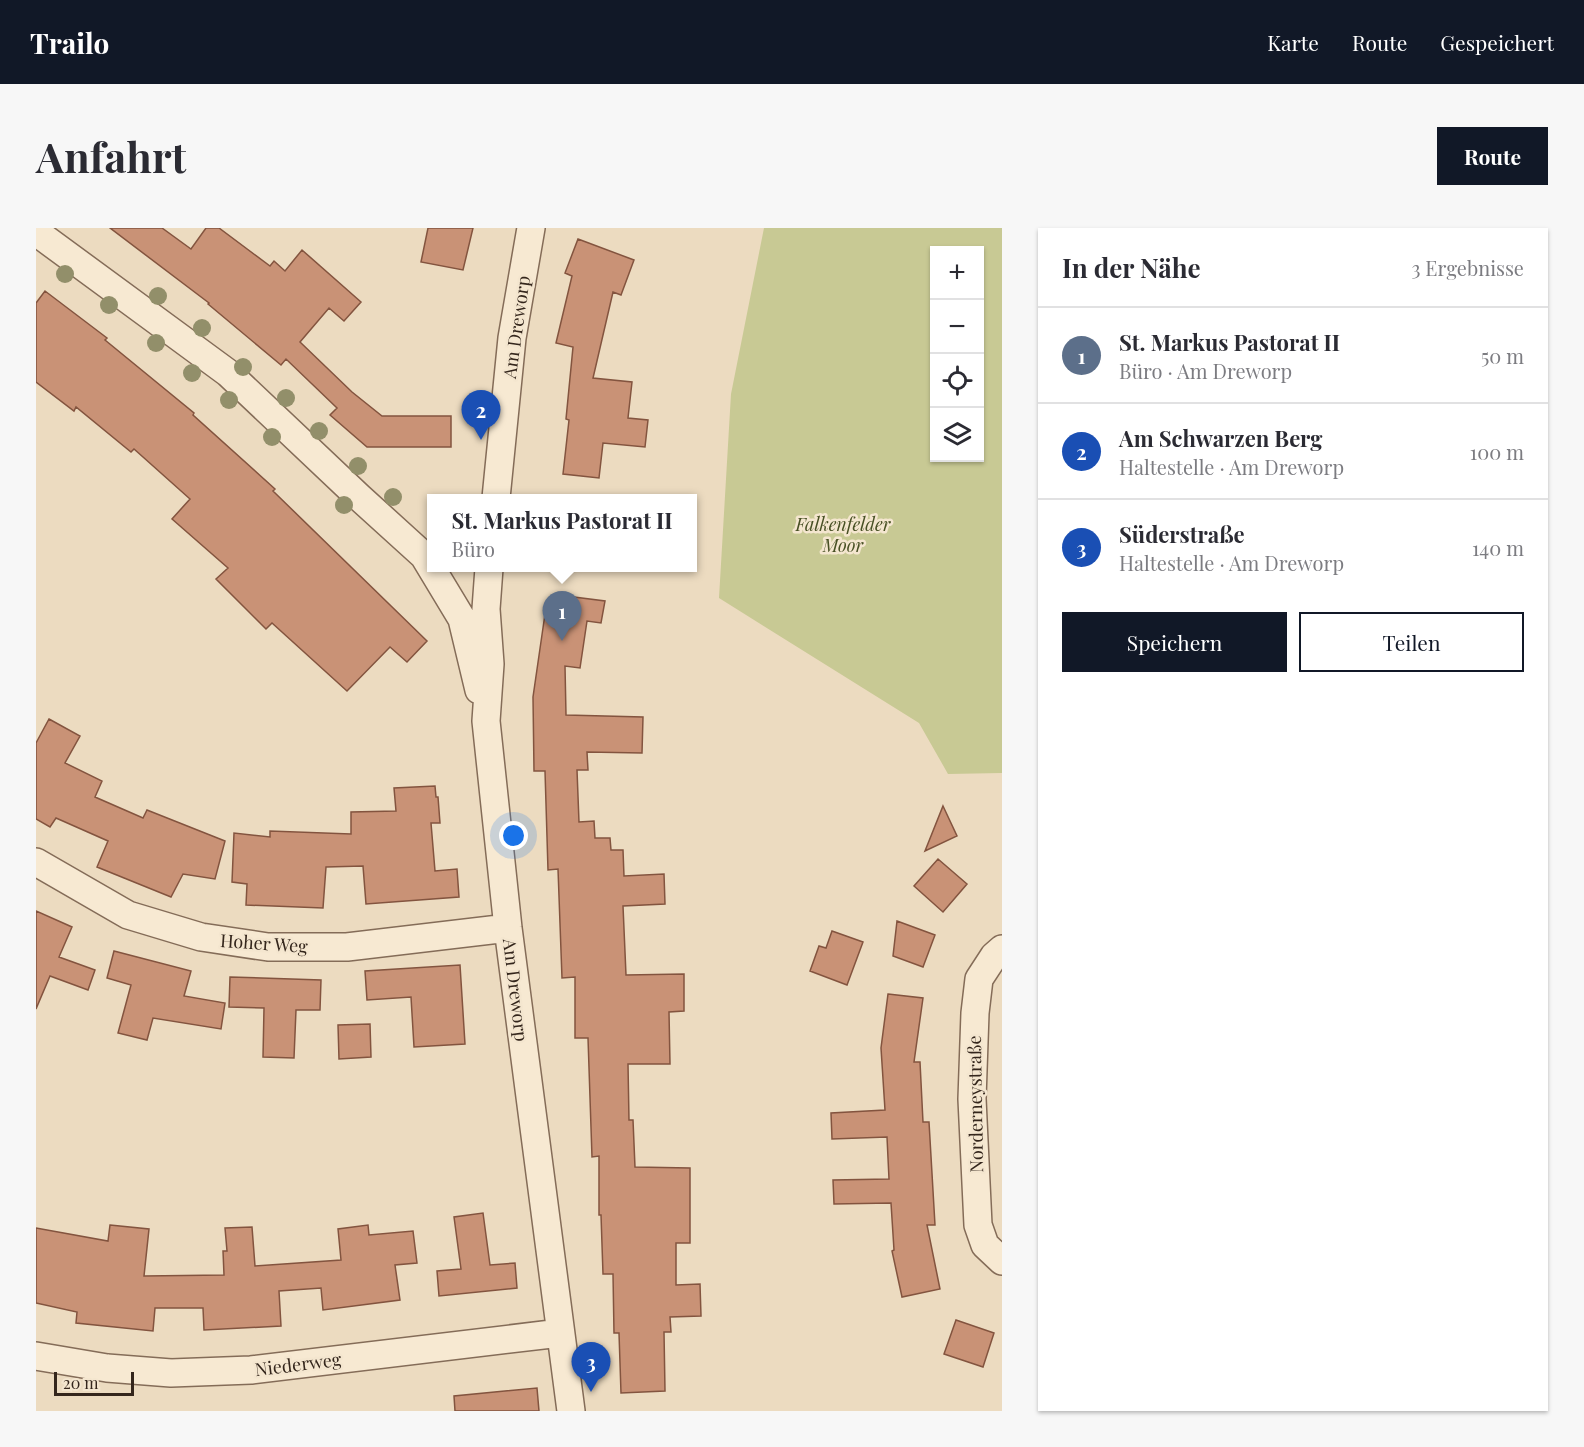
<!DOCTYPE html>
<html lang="de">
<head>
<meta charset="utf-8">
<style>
	body { margin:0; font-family:"Playfair Display",serif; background:#f7f7f7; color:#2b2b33 }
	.controls { position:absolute; right:18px; top:18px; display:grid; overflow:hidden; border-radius:0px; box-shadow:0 2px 4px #0004 }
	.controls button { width:54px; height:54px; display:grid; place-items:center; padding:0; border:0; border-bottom:2px solid #e1e1e2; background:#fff; color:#2b2b33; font:30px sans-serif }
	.scale { position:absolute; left:18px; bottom:15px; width:80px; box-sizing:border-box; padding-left:6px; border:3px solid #34261c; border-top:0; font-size:16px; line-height:21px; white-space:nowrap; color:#34261c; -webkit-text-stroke:4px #f4e6cf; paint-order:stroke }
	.you { position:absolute; left:478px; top:608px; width:21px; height:21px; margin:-15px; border:4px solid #fff; border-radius:50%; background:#1a73e8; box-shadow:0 0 0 9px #1a73e833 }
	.badge { display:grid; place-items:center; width:39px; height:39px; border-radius:50%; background:#111827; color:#fff; font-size:20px; font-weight:700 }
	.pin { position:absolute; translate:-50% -50px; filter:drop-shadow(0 2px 3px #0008) }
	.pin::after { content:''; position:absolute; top:32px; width:21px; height:18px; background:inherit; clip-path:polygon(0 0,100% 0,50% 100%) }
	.popup { position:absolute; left:391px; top:266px; width:270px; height:78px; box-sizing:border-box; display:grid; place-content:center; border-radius:0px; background:#fff; filter:drop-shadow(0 2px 4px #0005); font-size:20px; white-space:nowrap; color:#7c7c81 }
	.popup b { font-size:22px; color:#2b2b33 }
	.popup::after { content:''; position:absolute; left:50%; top:100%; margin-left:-12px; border:12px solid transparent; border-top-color:#fff }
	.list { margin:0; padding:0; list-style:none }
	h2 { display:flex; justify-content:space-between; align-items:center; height:78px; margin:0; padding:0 24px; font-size:26px }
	h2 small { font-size:20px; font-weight:400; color:#7c7c81 }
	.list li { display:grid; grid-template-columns:39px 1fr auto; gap:18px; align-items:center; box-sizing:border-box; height:96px; padding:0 24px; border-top:2px solid #e1e1e2 }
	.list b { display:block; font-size:22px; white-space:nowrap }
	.list p { margin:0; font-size:20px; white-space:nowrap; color:#7c7c81 }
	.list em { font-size:20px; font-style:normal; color:#7c7c81 }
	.actions { display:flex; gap:12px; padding:18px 24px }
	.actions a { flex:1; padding:14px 0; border:2px solid #111827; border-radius:0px; text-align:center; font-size:21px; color:#111827 }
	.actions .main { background:#111827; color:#fff }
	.icon { flex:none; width:33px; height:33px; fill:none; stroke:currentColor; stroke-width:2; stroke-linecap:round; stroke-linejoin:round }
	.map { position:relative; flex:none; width:966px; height:1183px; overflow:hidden; border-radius:0px }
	header { display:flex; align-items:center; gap:36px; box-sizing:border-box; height:84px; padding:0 30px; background:#111827; color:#fff }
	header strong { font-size:28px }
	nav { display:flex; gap:33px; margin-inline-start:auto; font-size:21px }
	.intro { display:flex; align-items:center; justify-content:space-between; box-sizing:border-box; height:144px; padding:0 36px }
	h1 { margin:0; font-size:42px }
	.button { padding:15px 27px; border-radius:0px; background:#111827; color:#fff; font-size:21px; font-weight:700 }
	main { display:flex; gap:36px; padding:0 36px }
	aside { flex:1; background:#fff; border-radius:0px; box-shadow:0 2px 4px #0004 }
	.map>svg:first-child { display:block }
</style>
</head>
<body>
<header>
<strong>Trailo</strong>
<nav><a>Karte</a><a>Route</a><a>Gespeichert</a></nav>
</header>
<div class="intro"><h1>Anfahrt</h1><a class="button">Route</a></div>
<main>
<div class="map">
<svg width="966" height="1183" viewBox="0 0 966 1183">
	<rect width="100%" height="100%" fill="#ecdbc0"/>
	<path fill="#c8c994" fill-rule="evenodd" d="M 728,0 L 966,0 L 966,545 L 912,546 L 883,495 L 683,370 L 695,166 ZM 898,22 L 944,22 L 944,230 L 898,230 Z"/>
	<path fill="#c99276" stroke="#83543f" stroke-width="1.5" d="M 74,0 L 126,0 L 155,21 L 170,0 L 183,0 L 234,38 L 238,33 L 249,43 L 266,22 L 325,74 L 308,93 L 293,80 L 264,114 L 316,164 L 346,188 L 415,188 L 415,219 L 331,219 L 294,187 L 301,180 L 250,131 L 245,137 L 172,76 L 173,75 Z
		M 392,0 L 437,0 L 427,42 L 385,34 Z
		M 542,11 L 598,32 L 585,67 L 577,64 L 557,150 L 596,154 L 592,190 L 612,192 L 609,219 L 567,215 L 563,250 L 527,246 L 533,192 L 530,191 L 537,119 L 520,115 L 536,48 L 529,45 Z
		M 9,63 L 71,110 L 69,112 L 158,185 L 157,187 L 239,261 L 237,263 L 391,413 L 371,434 L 354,419 L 311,463 L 236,395 L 230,401 L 180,351 L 192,340 L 136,291 L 154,271 L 98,221 L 95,224 L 40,179 L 38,183 L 0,154 L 0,75 Z
		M 530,368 L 569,373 L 565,395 L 551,393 L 544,440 L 529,438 L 530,487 L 607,489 L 606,525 L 551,524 L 552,542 L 541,542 L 543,594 L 558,593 L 559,610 L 574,610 L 575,622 L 587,622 L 588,648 L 628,646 L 629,676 L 587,678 L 590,747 L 648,746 L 648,783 L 633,784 L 634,836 L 592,836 L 593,892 L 597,892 L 599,939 L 654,940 L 654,1015 L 640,1015 L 640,1057 L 664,1056 L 665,1088 L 634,1089 L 635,1104 L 628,1104 L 629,1163 L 585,1165 L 583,1105 L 578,1105 L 577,1046 L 567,1046 L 565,987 L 563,987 L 563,928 L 556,929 L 552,810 L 539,810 L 539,749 L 526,750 L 522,641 L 512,642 L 509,543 L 498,543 L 497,469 L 509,386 L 527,389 Z
		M 13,491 L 44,508 L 29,535 L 66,553 L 59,569 L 107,590 L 111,582 L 189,613 L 179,651 L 147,646 L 135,669 L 61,639 L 72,613 L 20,590 L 14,599 L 0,591 L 0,515 Z
		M 399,558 L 400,569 L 402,569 L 404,595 L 395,595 L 399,643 L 421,641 L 423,669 L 330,676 L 327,638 L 290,639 L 287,680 L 210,677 L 211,656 L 196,654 L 198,605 L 234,609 L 234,603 L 315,606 L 315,584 L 360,583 L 358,560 Z
		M 907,578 L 921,608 L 889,623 Z
		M 902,631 L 931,656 L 907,684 L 878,658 Z
		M 0,683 L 36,699 L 23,729 L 59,742 L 52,762 L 14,748 L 0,781 Z
		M 861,693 L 899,707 L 887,739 L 857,728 Z
		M 796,703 L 827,714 L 811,757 L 774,743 L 783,718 L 790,720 Z
		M 78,723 L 155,743 L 148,768 L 189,775 L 185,801 L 117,790 L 111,812 L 82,805 L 95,757 L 71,750 Z
		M 424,737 L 429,816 L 378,819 L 375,769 L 331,772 L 329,743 Z
		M 194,749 L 285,752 L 284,782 L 260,782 L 258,830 L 227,829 L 228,780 L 193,779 Z
		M 852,766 L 887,770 L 878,834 L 884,834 L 887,894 L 893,894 L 899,997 L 891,997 L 904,1061 L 866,1069 L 856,1023 L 858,1022 L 855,975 L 798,976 L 797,952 L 853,951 L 851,909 L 796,911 L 795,885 L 849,882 L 845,820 Z
		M 334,796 L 335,829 L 303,831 L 302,797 Z
		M 447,985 L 454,1037 L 479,1035 L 481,1060 L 403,1068 L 401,1043 L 425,1041 L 418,989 Z
		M 74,997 L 113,1001 L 108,1048 L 188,1047 L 187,1023 L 191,1023 L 189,1000 L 216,999 L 219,1038 L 305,1032 L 302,1001 L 332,997 L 333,1007 L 377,1003 L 381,1035 L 359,1037 L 364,1072 L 287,1082 L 285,1060 L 243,1063 L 245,1098 L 168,1102 L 167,1080 L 119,1080 L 117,1103 L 40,1095 L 41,1084 L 0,1075 L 0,1000 L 72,1013 Z
		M 920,1092 L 958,1105 L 947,1139 L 908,1126 Z
		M 501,1160 L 503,1183 L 419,1183 L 418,1168 Z"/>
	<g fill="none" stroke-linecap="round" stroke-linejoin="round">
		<defs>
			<path id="street" d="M 0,4 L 192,145 L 323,269 L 388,328 L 426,391 L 443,462
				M 460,270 L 476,110 L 495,0
				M 453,340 L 450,381 L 454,436 L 450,493 L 472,700 L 535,1183
				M 0,634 L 92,687 L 165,709 L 232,719 L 311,719 L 472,700
				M 966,721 L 958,728 L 943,751 L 939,785 L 936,871 L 942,997 L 949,1017 L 966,1033
				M 0,1128 L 71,1140 L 135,1145 L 215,1142 L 524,1105"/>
		</defs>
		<use href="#street" stroke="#846c58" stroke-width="30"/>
		<use href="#street" stroke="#f7e9d2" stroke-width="27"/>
	</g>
	<g fill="#928f6a">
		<circle cx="29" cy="46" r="9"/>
		<circle cx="122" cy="68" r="9"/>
		<circle cx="73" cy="77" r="9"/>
		<circle cx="166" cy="100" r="9"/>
		<circle cx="120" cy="115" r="9"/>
		<circle cx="207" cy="139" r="9"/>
		<circle cx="156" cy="145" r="9"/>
		<circle cx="250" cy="170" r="9"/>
		<circle cx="193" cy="172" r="9"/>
		<circle cx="283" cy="203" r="9"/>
		<circle cx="236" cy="209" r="9"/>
		<circle cx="322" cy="238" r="9"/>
		<circle cx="357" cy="269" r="9"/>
		<circle cx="308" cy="277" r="9"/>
	</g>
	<g text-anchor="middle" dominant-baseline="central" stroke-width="5" stroke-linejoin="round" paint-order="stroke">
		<g font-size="18" fill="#34261c" stroke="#f4e6cf">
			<text transform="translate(480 99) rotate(-82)">Am Dreworp</text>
			<text transform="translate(228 715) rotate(4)">Hoher Weg</text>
			<text transform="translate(480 762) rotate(83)">Am Dreworp</text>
			<text transform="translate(939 876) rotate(-91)">Norderneystraße</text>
			<text transform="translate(262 1136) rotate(-7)">Niederweg</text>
		</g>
		<g font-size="18" font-style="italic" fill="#485024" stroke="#f4e6cf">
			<text x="807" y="296">Falkenfelder<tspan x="807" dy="21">Moor</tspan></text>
		</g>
	</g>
</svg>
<div class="controls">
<button>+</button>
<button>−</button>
<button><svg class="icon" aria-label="locate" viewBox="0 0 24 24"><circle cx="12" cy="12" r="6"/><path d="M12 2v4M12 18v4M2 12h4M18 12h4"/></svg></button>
<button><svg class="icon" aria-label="layers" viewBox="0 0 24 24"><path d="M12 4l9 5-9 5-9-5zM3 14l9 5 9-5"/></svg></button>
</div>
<div class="scale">20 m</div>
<div class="you"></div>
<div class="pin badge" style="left:526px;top:413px;background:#5c6f8a">1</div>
<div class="popup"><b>St. Markus Pastorat II</b>Büro</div>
<div class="pin badge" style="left:445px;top:212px;background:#1a4fb4">2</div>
<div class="pin badge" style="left:555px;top:1164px;background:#1a4fb4">3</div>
</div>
<aside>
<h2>In der Nähe<small>3 Ergebnisse</small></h2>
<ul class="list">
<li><span class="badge" style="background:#5c6f8a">1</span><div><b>St. Markus Pastorat II</b><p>Büro · Am Dreworp</p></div><em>50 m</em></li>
<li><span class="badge" style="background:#1a4fb4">2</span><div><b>Am Schwarzen Berg</b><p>Haltestelle · Am Dreworp</p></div><em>100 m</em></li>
<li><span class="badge" style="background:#1a4fb4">3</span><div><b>Süderstraße</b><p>Haltestelle · Am Dreworp</p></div><em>140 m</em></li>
</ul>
<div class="actions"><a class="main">Speichern</a><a>Teilen</a></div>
</aside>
</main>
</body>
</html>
